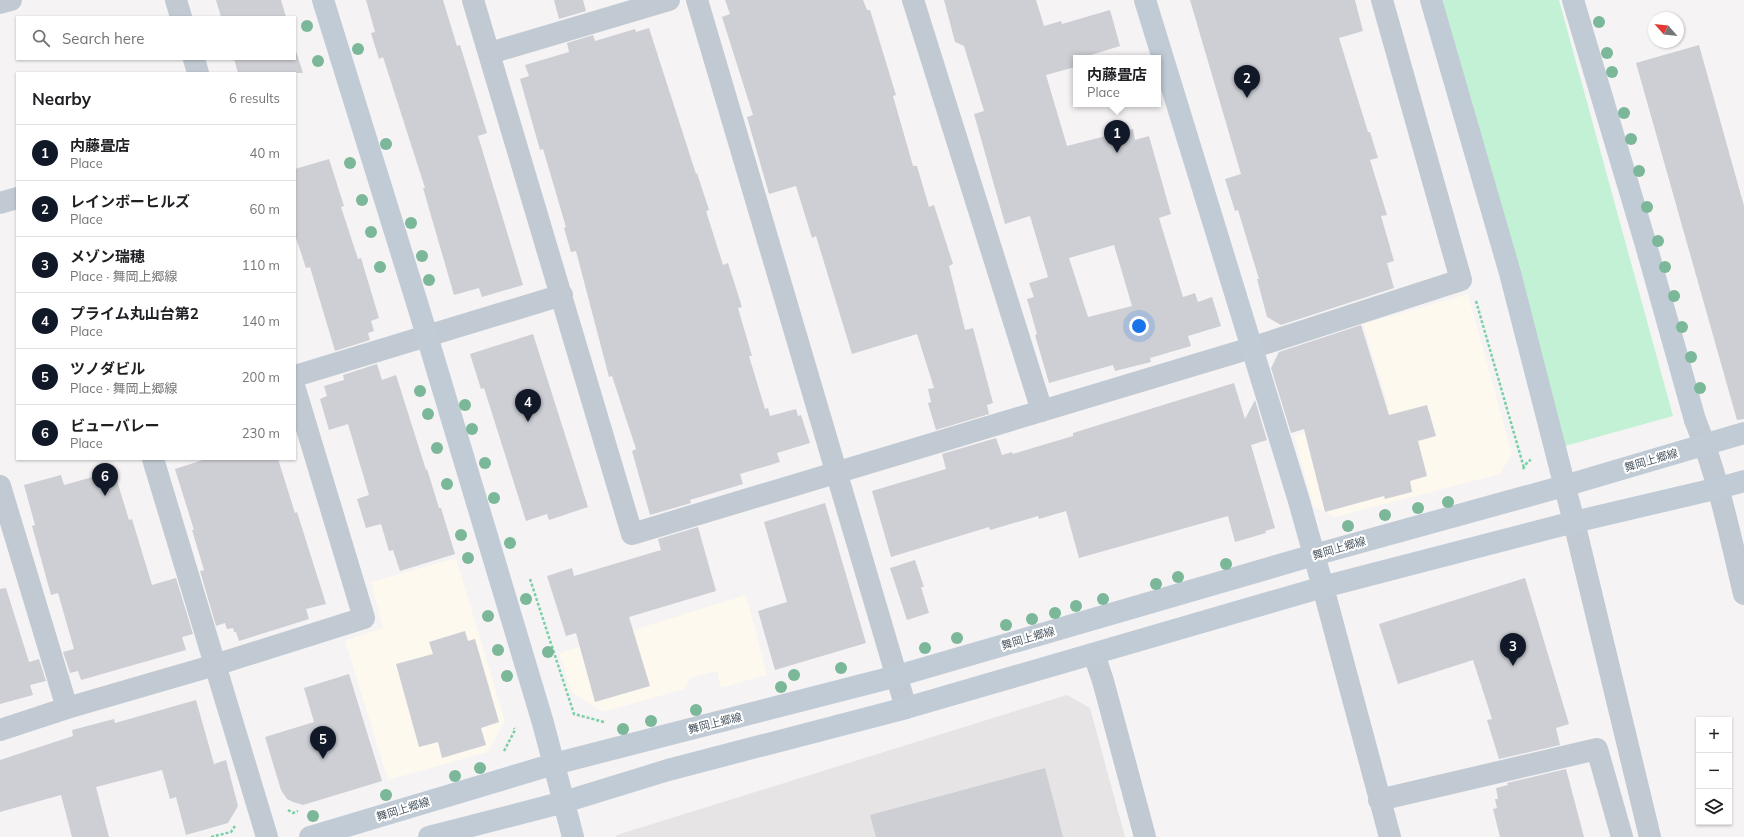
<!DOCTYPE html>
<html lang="en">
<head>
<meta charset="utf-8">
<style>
	body { margin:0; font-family:Mulish,"Noto Sans JP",sans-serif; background:#f2f2f2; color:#202124 }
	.controls { position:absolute; right:12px; bottom:12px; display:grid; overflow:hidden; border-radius:0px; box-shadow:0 1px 3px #0004 }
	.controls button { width:36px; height:36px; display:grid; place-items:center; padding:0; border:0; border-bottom:1px solid #e0e0e0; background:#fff; color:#202124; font:20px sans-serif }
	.compass { position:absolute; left:1648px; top:12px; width:36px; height:36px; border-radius:50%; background:#fff; box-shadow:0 1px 3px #0004; rotate:297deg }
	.you { position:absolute; left:1139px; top:326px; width:14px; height:14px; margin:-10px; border:3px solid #fff; border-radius:50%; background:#1a73e8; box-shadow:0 0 0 6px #1a73e833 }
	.badge { display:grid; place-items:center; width:26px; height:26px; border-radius:50%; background:#111827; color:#fff; font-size:13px; font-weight:700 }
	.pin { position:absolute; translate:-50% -33px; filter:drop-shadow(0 1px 2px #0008) }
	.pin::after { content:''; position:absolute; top:21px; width:14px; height:12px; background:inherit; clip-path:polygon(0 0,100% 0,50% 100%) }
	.popup { position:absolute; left:1073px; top:55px; width:88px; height:52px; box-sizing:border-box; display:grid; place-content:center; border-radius:0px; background:#fff; filter:drop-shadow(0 1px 3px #0005); font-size:13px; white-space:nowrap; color:#757577 }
	.popup b { font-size:15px; color:#202124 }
	.popup::after { content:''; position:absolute; left:50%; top:100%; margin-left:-8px; border:8px solid transparent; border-top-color:#fff }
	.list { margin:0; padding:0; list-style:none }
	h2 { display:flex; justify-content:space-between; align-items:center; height:52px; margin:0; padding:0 16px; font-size:17px }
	h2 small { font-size:13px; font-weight:400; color:#757577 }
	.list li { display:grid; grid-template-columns:26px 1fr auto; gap:12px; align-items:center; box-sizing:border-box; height:56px; padding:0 16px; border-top:1px solid #e0e0e0 }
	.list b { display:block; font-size:15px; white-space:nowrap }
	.list p { margin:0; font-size:13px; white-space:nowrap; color:#757577 }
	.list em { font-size:13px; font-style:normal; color:#757577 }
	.icon { flex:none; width:22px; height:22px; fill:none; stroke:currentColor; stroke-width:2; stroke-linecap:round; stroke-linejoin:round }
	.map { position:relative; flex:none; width:1744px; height:837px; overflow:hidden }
	.search { position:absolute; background:#fff; box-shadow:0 1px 3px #0004; left:16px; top:16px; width:280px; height:44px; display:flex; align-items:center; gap:10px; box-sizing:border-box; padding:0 14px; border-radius:0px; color:#757577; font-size:15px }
	.panel { position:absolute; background:#fff; box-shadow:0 1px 3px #0004; left:16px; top:72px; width:280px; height:388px; border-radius:0px }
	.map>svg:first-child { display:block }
</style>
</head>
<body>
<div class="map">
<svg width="1744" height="837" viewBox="0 0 1744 837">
	<rect width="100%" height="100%" fill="#f5f3f3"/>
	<path fill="#fdf9ef" d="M 1468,294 L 1512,454 L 1500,474 L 1335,517 L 1314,507 L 1294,436 L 1389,408 L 1363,324 Z
		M 456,558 L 505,721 L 488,752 L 388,780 L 345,641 L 383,628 L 371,582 Z
		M 746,595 L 767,675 L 721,688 L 717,671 L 690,678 L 684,689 L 603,712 L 572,692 L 559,653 Z"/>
	<path fill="#e6e4e5" d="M 1067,695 L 1090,708 L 1125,837 L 616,837 L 617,835 Z"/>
	<path fill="#c3f1d5" d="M 1439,0 L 1559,0 L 1673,416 L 1565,446 Z"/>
	<path fill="#cdcfd5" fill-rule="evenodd" d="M 216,0 L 281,0 L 286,17 L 221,17 Z
		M 366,0 L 443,0 L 457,46 L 460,45 L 487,133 L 478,136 L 523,285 L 482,297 L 479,288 L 454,295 L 423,188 L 425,188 L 383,57 L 379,59 L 371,33 L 375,32 Z
		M 554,0 L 583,0 L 586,11 L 559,19 Z
		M 725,0 L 863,0 L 867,10 L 870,10 L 896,95 L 893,96 L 913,166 L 917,166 L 929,207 L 934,205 L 953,264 L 949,266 L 965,330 L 973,328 L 993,403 L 987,405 L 989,414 L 936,430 L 928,403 L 931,402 L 928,389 L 934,388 L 917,334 L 852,354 L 816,236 L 812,238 L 796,186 L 769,194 L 747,117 L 753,115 L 722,17 L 730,14 Z
		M 944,0 L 1036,0 L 1044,26 L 1061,21 L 1062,24 L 1110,10 L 1120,46 L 1081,58 L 1076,58 L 1073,60 L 1075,67 L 1046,75 L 1067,146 L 1133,129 L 1135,140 L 1149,136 L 1171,214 L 1159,218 L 1183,297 L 1195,293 L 1198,302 L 1212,297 L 1221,326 L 1188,336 L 1191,346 L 1150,358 L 1151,362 L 1115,371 L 1113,365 L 1049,383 L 1035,335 L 1037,334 L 1027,299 L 1034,297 L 1029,283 L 1048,277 L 1030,216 L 1005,224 L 974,114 L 984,111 L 964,46 L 955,42 ZM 1114,245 L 1132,306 L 1088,317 L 1069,258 Z
		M 1190,0 L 1355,0 L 1363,31 L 1339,38 L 1368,132 L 1370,132 L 1378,158 L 1370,160 L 1387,215 L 1381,216 L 1394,261 L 1387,263 L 1394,288 L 1281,325 L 1267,317 L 1257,279 L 1259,279 L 1238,210 L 1235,211 L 1225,179 L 1241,174 Z
		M 649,28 L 696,174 L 697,173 L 709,210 L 706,211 L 723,265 L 728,263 L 742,307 L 738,308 L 752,356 L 749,356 L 765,409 L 768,408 L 770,416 L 796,409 L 798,416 L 801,415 L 810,443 L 777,453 L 780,462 L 740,474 L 743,484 L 690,500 L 691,503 L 650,515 L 632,451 L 636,449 L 612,376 L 609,377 L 576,251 L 571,252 L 564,228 L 566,227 L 543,149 L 540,150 L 520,79 L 529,76 L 525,65 L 569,52 L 567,43 L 593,35 L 595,41 L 635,29 L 636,32 Z
		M 1699,45 L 1744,206 L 1744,419 L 1737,420 L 1636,63 Z
		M 295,48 L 303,73 L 238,73 L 234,59 L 295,59 Z
		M 329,159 L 344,206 L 341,207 L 358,259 L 361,258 L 379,318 L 371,321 L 374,331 L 368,333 L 370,340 L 335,351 L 310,267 L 306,268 L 295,235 L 295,169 Z
		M 1361,325 L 1389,415 L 1427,405 L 1436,436 L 1418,441 L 1427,476 L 1410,481 L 1412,492 L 1385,499 L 1384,496 L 1325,512 L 1304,429 L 1291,433 L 1271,368 L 1279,352 Z
		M 533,334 L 588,507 L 549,520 L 547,514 L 526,521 L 484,388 L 481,389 L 470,354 Z
		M 377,364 L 382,380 L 396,375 L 426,470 L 427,469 L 439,508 L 441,508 L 455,554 L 400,571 L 393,550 L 389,551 L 381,524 L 366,528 L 357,499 L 369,495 L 348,424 L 329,430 L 320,399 L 327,396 L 324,386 L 344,380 L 343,375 Z
		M 1234,383 L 1245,419 L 1255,400 L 1267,440 L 1251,445 L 1275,528 L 1265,531 L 1266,533 L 1235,542 L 1228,516 L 1079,558 L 1066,511 L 1039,519 L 1038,516 L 990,530 L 989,527 L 891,557 L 872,491 L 946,469 L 942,454 L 996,438 L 1002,455 L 1012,452 L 1013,454 L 1073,436 L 1073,433 Z
		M 206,459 L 278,459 L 295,513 L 297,512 L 326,604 L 306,609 L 309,619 L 239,641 L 236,632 L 234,632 L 233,628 L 227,629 L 225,623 L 216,626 L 200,571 L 204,570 L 192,530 L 194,530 L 175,469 Z
		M 114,471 L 129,520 L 132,519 L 152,585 L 176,578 L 193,634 L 182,637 L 186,650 L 81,680 L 78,671 L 70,673 L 63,652 L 74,649 L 58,593 L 51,595 L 32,526 L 35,525 L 24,485 L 61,475 L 64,485 Z
		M 825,503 L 866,643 L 775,670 L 758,611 L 787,602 L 764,522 Z
		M 698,527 L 716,591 L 629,617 L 650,686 L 595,702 L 576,633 L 566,636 L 547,576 L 572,568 L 574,576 L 661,550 L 658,539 Z
		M 915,560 L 924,587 L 921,587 L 929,613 L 907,620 L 890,568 Z
		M 1525,578 L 1569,724 L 1556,728 L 1560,745 L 1499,759 L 1487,720 L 1492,719 L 1473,660 L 1398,684 L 1379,624 Z
		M 6,588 L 29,662 L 39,659 L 46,681 L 30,685 L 33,695 L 0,704 L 0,589 Z
		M 465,631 L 468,641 L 475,639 L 499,722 L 481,728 L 486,745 L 442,758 L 438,742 L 419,747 L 396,664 L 433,654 L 429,642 Z
		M 349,674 L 382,781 L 303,805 L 293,802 L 287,799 L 281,790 L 265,737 L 314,722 L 304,688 Z
		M 196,700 L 214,764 L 226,760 L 238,806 L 228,823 L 186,835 L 176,797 L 170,799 L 162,770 L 96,787 L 109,837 L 72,837 L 61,795 L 0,812 L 0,760 L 73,736 L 72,730 L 114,719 L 115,723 Z
		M 1045,768 L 1063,837 L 876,837 L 870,815 Z
		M 1566,769 L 1584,837 L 1500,837 L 1493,809 L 1497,808 L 1495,799 L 1498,799 L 1496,788 L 1508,785 L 1507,783 Z"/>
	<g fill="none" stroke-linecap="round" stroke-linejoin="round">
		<path stroke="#7ad0a6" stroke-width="2.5" stroke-dasharray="3 2" stroke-linecap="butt" d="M 1476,301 L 1524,468
			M 1523,469 L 1528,461 L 1531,460
			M 530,579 L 574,714 L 604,722
			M 504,751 L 515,730 L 514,728
			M 288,810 L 293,813 L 298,811
			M 211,837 L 231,832 L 235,826"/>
		<path stroke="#c1cad2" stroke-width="22" d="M 176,0 L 181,17
			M 473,0 L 632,534 L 1251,348 L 1461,280 L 1382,0
			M 697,0 L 906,708
			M 913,0 L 1042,411
			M 0,3 L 11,0
			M 490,53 L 669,0
			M 194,59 L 198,73
			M 0,203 L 17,198
			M 295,376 L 562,295
			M 1695,420 C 1718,476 1730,535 1744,594
			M 153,459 L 267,837
			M 0,486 L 67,708
			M 1574,522 L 1650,837
			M 1323,587 L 1390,837
			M 1094,654 L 1103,681 L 1145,837
			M 0,730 L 67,708 L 215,665 L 364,618 L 295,389
			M 1379,800 L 1597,749 L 1622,837"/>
		<path stroke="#c1cbd6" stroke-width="22" d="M 323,0 L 418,306 L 543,723 L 573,837
			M 1145,0 L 1299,501 L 1323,587
			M 1431,0 L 1510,273 L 1574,522
			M 1573,0 L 1646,245 L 1695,420
			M 310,837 L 554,764 L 897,676 L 1314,555 L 1564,486 L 1744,433
			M 429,837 L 564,802 L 668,770 L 906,708 L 1323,587 L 1574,522 L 1719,488 L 1744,481"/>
	</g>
	<g fill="#7bb799">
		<circle cx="1599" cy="22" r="6"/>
		<circle cx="307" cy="26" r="6"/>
		<circle cx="358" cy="49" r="6"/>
		<circle cx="1607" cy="53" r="6"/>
		<circle cx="318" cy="61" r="6"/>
		<circle cx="1612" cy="72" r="6"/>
		<circle cx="1624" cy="113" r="6"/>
		<circle cx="1631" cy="139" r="6"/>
		<circle cx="386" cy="144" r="6"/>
		<circle cx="350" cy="163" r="6"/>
		<circle cx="1639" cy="171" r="6"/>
		<circle cx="362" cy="200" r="6"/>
		<circle cx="1647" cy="207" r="6"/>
		<circle cx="411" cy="223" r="6"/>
		<circle cx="371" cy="232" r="6"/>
		<circle cx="1658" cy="241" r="6"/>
		<circle cx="422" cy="256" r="6"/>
		<circle cx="380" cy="267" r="6"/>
		<circle cx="1665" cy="267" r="6"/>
		<circle cx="429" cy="280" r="6"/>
		<circle cx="1674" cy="296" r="6"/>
		<circle cx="1682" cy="327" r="6"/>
		<circle cx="1691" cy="357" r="6"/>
		<circle cx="1700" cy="388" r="6"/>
		<circle cx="420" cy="391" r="6"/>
		<circle cx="465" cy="405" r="6"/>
		<circle cx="428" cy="414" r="6"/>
		<circle cx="472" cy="429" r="6"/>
		<circle cx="437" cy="448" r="6"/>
		<circle cx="485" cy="463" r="6"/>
		<circle cx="447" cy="484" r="6"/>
		<circle cx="494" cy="498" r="6"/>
		<circle cx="1448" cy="502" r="6"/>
		<circle cx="1418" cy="508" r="6"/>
		<circle cx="1385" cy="515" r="6"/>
		<circle cx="1348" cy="526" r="6"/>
		<circle cx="461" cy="535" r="6"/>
		<circle cx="510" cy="543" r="6"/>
		<circle cx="468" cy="558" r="6"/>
		<circle cx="1226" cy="564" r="6"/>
		<circle cx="1178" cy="577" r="6"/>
		<circle cx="1156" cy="584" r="6"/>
		<circle cx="526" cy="599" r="6"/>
		<circle cx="1103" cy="599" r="6"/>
		<circle cx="1076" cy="606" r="6"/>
		<circle cx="1055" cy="613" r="6"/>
		<circle cx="488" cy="616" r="6"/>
		<circle cx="1032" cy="619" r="6"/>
		<circle cx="1006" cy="625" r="6"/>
		<circle cx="957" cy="638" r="6"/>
		<circle cx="925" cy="648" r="6"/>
		<circle cx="498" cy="650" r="6"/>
		<circle cx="548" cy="652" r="6"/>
		<circle cx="841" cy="668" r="6"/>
		<circle cx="794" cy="675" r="6"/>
		<circle cx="507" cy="676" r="6"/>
		<circle cx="781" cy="687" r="6"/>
		<circle cx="696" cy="710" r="6"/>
		<circle cx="651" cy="721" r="6"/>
		<circle cx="623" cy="729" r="6"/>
		<circle cx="480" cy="768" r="6"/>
		<circle cx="455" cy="776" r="6"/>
		<circle cx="386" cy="795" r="6"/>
		<circle cx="313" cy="816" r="6"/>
	</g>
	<g text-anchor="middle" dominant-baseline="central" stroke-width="4" stroke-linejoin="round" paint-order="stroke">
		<g font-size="11" fill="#4a5661" stroke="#fff">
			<text transform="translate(1651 460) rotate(-16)">舞岡上郷線</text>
			<text transform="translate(1339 548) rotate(-16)">舞岡上郷線</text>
			<text transform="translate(1028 638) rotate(-16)">舞岡上郷線</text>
			<text transform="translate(715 723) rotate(-14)">舞岡上郷線</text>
			<text transform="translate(403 809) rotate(-17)">舞岡上郷線</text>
		</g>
	</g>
</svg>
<div class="controls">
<button>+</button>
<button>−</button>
<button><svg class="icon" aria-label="layers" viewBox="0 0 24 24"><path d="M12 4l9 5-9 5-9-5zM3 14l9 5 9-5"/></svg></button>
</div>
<svg class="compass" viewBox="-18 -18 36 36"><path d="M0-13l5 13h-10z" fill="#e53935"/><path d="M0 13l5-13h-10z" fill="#757577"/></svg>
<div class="you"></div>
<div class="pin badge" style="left:1117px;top:153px">1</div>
<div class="popup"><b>内藤畳店</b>Place</div>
<div class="pin badge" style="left:1247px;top:98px">2</div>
<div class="pin badge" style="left:1513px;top:666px">3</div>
<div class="pin badge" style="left:528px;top:422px">4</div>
<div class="pin badge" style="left:323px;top:759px">5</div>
<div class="pin badge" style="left:105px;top:496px">6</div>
<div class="search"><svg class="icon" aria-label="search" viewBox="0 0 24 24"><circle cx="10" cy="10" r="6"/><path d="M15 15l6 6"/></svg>Search here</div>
<section class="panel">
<h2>Nearby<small>6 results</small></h2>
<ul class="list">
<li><span class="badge">1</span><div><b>内藤畳店</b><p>Place</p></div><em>40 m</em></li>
<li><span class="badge">2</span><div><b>レインボーヒルズ</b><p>Place</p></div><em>60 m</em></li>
<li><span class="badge">3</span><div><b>メゾン瑞穂</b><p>Place · 舞岡上郷線</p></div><em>110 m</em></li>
<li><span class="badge">4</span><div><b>プライム丸山台第2</b><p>Place</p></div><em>140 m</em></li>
<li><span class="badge">5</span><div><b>ツノダビル</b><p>Place · 舞岡上郷線</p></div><em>200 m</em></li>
<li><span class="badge">6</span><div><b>ビューバレー</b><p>Place</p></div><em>230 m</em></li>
</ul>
</section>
</div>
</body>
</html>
